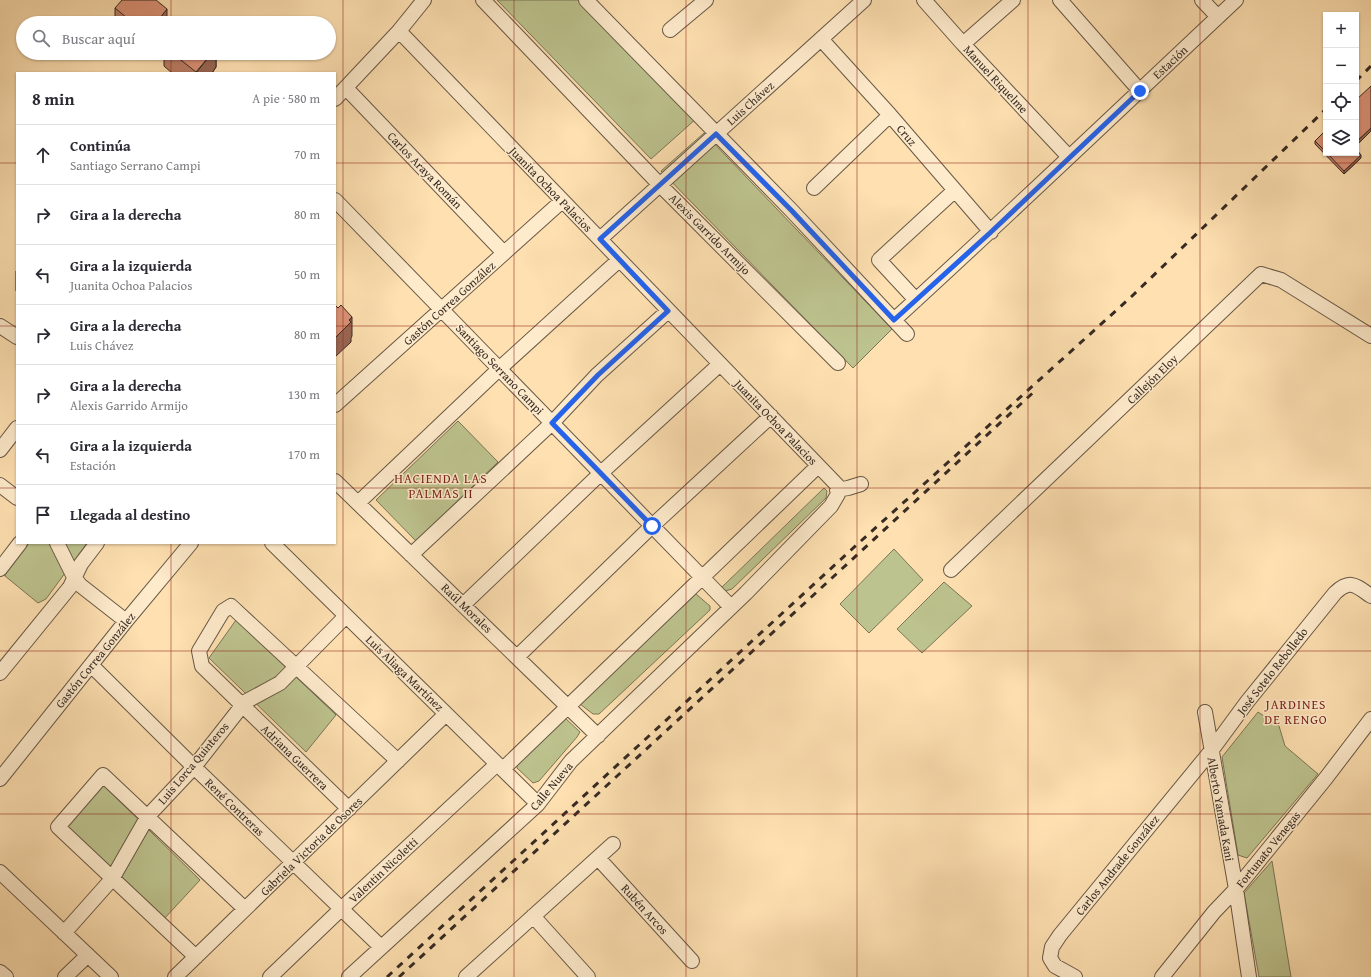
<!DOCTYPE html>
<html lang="es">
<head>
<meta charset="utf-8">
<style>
	body { margin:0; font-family:"Gentium Book Plus",serif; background:#f2f2f3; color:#2b2b33 }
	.controls { position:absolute; right:12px; top:12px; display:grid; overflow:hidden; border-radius:0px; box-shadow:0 1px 3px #0004 }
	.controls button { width:36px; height:36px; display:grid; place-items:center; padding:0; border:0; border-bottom:1px solid #e1e1e2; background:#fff; color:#2b2b33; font:20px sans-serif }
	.stop { position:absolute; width:12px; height:12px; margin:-9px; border:3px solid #2563eb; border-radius:50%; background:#fff }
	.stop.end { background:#2563eb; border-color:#fff; box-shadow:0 1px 4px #0008 }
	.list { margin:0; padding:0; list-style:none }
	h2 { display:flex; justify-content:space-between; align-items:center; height:52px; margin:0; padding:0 16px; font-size:17px }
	h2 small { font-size:13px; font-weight:400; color:#7c7c81 }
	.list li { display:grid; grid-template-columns:26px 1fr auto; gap:12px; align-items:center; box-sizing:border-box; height:60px; padding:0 16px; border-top:1px solid #e1e1e2 }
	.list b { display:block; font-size:15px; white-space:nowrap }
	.list p { margin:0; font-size:13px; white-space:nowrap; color:#7c7c81 }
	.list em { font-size:13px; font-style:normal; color:#7c7c81 }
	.icon { flex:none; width:22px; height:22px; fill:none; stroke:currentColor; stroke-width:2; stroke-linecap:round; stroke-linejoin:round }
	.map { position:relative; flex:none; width:1371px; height:977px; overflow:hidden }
	.search { position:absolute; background:#fff; box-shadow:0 1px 3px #0004; left:16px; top:16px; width:320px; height:44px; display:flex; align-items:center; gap:10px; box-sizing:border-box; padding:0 14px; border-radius:22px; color:#7c7c81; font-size:15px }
	.panel { position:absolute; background:#fff; box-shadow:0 1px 3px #0004; left:16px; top:72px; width:320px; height:472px; border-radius:0px }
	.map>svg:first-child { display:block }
</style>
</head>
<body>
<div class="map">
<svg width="1371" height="977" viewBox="0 0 1371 977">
	<rect width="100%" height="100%" fill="#fee0b1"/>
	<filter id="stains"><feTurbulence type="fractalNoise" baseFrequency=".005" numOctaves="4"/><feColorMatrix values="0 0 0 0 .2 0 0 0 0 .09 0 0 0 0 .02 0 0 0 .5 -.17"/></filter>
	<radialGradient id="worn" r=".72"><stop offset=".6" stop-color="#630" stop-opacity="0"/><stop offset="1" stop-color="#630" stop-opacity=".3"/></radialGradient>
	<path fill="#bdc38e" stroke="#7a7658" d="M 497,0 L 579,0 L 697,118 L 651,159 Z
		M 704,133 L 892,329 L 853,368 L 661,171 Z
		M 458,421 L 498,462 L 416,541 L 376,500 Z
		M 824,488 L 827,491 L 826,498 L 732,589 L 725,591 L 721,588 Z
		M 29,543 L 87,543 L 46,599 L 38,603 L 5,576 L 6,573 Z
		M 894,549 L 923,580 L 869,633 L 840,604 Z
		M 944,582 L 972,606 L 922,653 L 897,629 Z
		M 696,594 L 710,606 L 710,610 L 599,714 L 593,714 L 580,704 Z
		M 236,620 L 336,715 L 306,752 L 209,658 Z
		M 1258,712 L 1279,726 L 1285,746 L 1318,774 L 1247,858 L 1238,855 L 1222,757 Z
		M 564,717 L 580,732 L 577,737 L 539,781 L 533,783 L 517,768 L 517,762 Z
		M 102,784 L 200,880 L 163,920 L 65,825 Z
		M 1272,861 L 1291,977 L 1259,977 L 1244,893 Z"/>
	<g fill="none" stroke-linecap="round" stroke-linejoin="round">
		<defs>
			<path id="minor" d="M 483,0 L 660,185 L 838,363
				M 586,0 L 792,211 L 907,334
				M 924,0 L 963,44 L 1069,157
				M 1060,0 L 1140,91
				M 1202,0 L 1218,17
				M 670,30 L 706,0
				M 821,39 L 890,115 L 991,232
				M 963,44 L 1013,0
				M 346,88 L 504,253
				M 335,99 L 399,31 L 424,0
				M 814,188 L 890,115
				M 335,200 L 731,607
				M 600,239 L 864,0
				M 916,300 L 879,260 L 954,191
				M 894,320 C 1009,215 1122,107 1236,0
				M 0,326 L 17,337
				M 335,405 L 562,201
				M 0,450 L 17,428
				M 335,481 L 598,736
				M 0,485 L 17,498
				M 837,490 L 848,488 L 861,484
				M 358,503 L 499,369 L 619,260
				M 57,543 L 74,577 L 80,585 L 126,621
				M 272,543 L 538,804
				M 411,555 L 552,423 L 597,375 L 668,311
				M 0,569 L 20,543
				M 951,570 L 1261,274 L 1281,280 L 1371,336
				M 463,605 L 601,473 L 720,364
				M 517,657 L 652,526 L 771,416
				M 91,665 L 194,767 L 381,947
				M 0,673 L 70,587 L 81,564 L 97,543
				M 1205,712 L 1236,889 L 1249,977
				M 503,769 L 818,466
				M 0,779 L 126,621 L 191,543
				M 349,809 L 202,666 L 199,651 L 223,611 L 231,606 L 398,761
				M 598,858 L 692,961
				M 0,872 L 111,977
				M 533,916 L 588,977
				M 64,933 L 112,879 L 148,816 L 194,767 L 245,702 L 280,683 L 346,616
				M 196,957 L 58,827 L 103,775 L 245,909
				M 0,972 L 6,977
				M 65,977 L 88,955
				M 175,977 L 446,714
				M 270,977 L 341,909 L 497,764
				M 349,977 L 538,804 L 571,761 L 746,593 L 831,506 L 838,494 L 837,485 L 399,31
				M 466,977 L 613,844
				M 1075,977 L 1055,966 L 1050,958 L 1052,947 L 1060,935 L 1211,751 L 1247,702 L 1335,593 C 1350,579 1355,585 1371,596
				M 1162,977 L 1214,912 L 1236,889 L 1326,778 L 1371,719"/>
		</defs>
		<use href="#minor" stroke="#685846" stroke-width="16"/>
		<use href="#minor" stroke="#feebcc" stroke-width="14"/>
		<path stroke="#362a23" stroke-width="3" stroke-dasharray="7 7" stroke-linecap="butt" d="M 1356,81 L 1371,66
			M 387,977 L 851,550 L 1130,298 L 1326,109
			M 399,977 L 1037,389"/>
	</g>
	<path fill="#bb7d65" stroke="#362a23" d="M 115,8 L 167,23 L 115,23 Z
		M 164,53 L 216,53 L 216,67 L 212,73 L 172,73 L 164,66 Z
		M 1326,130 L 1326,153 L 1356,153 L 1361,158 L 1344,174 L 1315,144 L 1315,141 Z
		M 17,270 L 17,292 L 16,291 L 16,271 Z"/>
	<path fill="#996653" stroke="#362a23" d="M 167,9 L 167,23 L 156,23 Z
		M 212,53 L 216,53 L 216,67 L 212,73 L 196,73 Z
		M 1371,128 L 1371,131 L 1356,146 L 1356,142 Z
		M 1361,155 L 1361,158 L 1344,174 L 1344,171 Z
		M 352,317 L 352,336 L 351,338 L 351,342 L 335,357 L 335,338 Z"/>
	<path fill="#da9176" stroke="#362a23" d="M 122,0 L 156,0 L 167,9 L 156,23 L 133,23 L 115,8 Z
		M 172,53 L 212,53 L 196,72 Z
		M 1371,86 L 1371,128 L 1356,142 L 1356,100 Z
		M 1326,130 L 1326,152 L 1315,141 Z
		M 1356,149 L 1361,155 L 1344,171 L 1327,153 L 1356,153 Z
		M 341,305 L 352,317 L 349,320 L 351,322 L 335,338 L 335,307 L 336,306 L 338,308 Z"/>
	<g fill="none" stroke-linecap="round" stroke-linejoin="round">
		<path stroke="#2563eb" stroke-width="5" d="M 652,526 L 552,423 L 598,375 L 668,311 L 600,239 L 716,134 L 792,211 L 894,320 L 991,232 L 1140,91"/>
	</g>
	<path fill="none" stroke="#8f2418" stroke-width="1" stroke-opacity="0.55" d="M 171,0 L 171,23M 343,0 L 343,977M 514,0 L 514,977M 686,0 L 686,977M 857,0 L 857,977M 1028,0 L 1028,977M 1200,0 L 1200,977M 171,53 L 171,73M 0,163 L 17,163M 335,163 L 1371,163M 0,326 L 17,326M 335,326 L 1371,326M 0,488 L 17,488M 335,488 L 1371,488M 171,543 L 171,977M 0,651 L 1371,651M 0,814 L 1371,814"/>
	<g text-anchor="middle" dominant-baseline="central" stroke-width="3" stroke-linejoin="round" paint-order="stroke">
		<g font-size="12" fill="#362a23" stroke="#feebcc">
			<text transform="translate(1170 62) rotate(-43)">Estación</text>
			<text transform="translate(996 79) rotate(47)">Manuel Riquelme</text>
			<text transform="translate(750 103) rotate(-42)">Luis Chávez</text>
			<text transform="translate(907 135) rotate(50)">Cruz</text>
			<text transform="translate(425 170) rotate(46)">Carlos Araya Román</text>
			<text transform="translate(551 189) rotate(46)">Juanita Ochoa Palacios</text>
			<text transform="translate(710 234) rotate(45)">Alexis Garrido Armijo</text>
			<text transform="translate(449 303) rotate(-42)">Gastón Correa González</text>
			<text transform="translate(500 369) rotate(46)">Santiago Serrano Campi</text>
			<text transform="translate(1152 379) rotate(-44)">Callejón Eloy</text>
			<text transform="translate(776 422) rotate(46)">Juanita Ochoa Palacios</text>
			<text transform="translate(467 608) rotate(44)">Raúl Morales</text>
			<text transform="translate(95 660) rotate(-51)">Gastón Correa González</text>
			<text transform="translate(1272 671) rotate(-52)">José Sotelo Rebolledo</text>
			<text transform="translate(405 673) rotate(44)">Luis Aliaga Martínez</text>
			<text transform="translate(295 757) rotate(44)">Adriana Guerrera</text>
			<text transform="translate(193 763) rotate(-50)">Luis Lorca Quinteros</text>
			<text transform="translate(551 786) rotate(-50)">Calle Nueva</text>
			<text transform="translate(235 807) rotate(44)">René Contreras</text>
			<text transform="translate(1221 809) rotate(80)">Alberto Yamada Kani</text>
			<text transform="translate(311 846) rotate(-44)">Gabriela Victoria de Osores</text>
			<text transform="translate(1268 849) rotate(-51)">Fortunato Venegas</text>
			<text transform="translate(1117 865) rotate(-51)">Carlos Andrade González</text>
			<text transform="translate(383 870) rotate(-43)">Valentin Nicoletti</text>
			<text transform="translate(645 909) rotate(48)">Rubén Arcos</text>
		</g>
		<g font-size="13" letter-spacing="1" fill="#7a1f14" stroke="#feebcc">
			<text x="441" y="478">HACIENDA LAS<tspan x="441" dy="15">PALMAS II</tspan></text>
			<text x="1296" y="704">JARDINES<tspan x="1296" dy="15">DE RENGO</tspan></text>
		</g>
	</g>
	<rect width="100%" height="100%" filter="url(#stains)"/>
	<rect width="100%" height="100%" fill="url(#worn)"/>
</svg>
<div class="controls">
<button>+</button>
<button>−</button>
<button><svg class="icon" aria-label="locate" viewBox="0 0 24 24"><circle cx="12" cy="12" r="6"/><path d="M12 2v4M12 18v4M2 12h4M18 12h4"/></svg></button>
<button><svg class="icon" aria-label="layers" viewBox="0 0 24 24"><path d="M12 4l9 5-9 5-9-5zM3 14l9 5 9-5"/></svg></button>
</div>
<div class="stop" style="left:652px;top:526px"></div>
<div class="stop end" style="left:1140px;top:91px"></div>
<div class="search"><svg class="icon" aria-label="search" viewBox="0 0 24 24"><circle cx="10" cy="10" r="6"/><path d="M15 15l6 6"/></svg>Buscar aquí</div>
<section class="panel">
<h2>8 min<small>A pie · 580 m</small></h2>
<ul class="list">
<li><svg class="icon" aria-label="ahead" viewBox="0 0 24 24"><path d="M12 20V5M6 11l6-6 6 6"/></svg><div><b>Continúa</b><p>Santiago Serrano Campi</p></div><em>70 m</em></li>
<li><svg class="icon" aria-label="right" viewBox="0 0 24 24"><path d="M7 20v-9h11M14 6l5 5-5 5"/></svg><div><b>Gira a la derecha</b></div><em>80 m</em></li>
<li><svg class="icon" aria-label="left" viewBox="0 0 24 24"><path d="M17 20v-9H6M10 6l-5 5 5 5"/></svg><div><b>Gira a la izquierda</b><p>Juanita Ochoa Palacios</p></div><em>50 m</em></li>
<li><svg class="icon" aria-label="right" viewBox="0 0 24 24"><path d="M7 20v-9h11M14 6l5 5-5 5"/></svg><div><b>Gira a la derecha</b><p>Luis Chávez</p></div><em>80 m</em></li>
<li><svg class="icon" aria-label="right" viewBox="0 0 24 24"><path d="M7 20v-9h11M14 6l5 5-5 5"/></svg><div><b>Gira a la derecha</b><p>Alexis Garrido Armijo</p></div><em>130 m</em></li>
<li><svg class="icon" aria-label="left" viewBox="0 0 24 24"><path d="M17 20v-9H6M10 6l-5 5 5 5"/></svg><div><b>Gira a la izquierda</b><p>Estación</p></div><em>170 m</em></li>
<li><svg class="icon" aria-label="arrive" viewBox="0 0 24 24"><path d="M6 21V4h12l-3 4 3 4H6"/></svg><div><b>Llegada al destino</b></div></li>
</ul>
</section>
</div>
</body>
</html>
